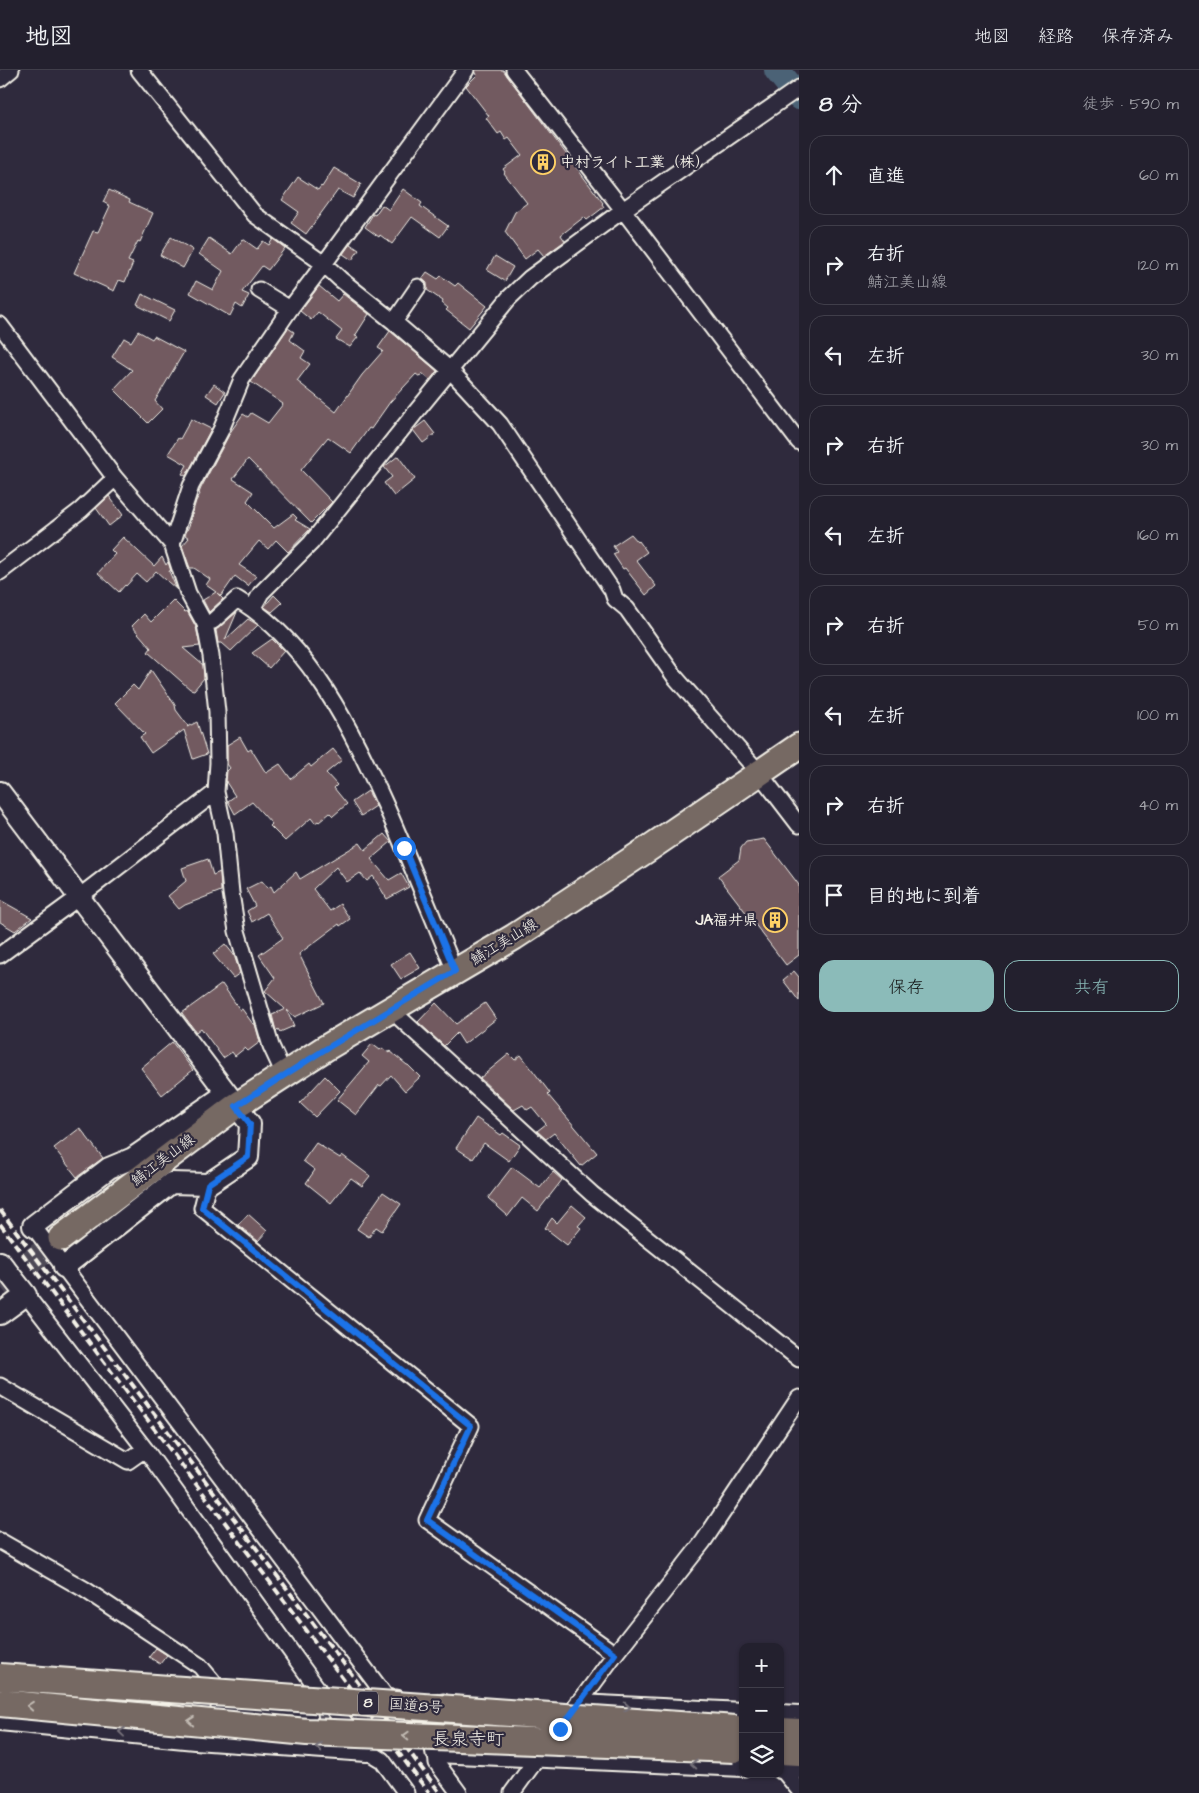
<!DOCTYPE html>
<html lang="ja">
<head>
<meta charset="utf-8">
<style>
	body { margin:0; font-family:"Architects Daughter","Klee One",sans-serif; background:#2f2d3a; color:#f1f3f6 }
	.controls { position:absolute; right:15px; bottom:15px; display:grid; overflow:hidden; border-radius:10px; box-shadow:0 1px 4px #0004 }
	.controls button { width:45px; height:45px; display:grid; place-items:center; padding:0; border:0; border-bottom:1px solid #403e4a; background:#23202e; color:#f1f3f6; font:25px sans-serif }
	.stop { position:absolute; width:15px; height:15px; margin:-11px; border:4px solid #1a73e8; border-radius:50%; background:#fff }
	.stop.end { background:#1a73e8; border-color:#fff; box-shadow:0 1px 5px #0008 }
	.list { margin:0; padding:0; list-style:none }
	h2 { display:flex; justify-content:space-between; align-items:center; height:65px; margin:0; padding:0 20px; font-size:21px }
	h2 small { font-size:16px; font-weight:400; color:#a3a3aa }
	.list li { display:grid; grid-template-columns:32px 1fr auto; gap:15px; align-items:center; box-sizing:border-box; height:80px; margin:0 10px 10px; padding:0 10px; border:1px solid #403e4a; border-radius:15px }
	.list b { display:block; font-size:19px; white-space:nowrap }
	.list p { margin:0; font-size:16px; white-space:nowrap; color:#a3a3aa }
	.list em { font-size:16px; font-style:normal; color:#a3a3aa }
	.actions { display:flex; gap:10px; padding:15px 20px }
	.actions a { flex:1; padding:11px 0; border:1px solid #8bbbb9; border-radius:15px; text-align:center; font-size:18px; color:#8bbbb9 }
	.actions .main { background:#8bbbb9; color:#111 }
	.icon { flex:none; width:28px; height:28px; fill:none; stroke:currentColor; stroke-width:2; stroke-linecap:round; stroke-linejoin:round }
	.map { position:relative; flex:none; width:799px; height:1723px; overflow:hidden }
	header { display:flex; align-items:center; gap:30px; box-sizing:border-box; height:70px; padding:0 25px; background:#23202e; border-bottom:1px solid #403e4a }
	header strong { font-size:24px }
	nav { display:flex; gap:28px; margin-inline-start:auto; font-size:18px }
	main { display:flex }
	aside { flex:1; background:#23202e }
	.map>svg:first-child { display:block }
</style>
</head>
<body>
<header>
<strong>地図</strong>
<nav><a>地図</a><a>経路</a><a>保存済み</a></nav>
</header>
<main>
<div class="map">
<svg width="799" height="1723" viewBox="0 0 799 1723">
	<rect width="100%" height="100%" fill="#2f2a3d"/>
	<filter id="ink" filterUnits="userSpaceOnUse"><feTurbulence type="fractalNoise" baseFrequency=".02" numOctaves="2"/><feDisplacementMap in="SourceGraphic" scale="10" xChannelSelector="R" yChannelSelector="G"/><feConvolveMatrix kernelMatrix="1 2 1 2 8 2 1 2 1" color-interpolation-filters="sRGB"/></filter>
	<g filter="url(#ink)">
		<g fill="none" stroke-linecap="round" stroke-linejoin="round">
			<path stroke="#4c6276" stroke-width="26" d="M 777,0 L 799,27"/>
		</g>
		<path fill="#725a61" stroke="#f4f1e8" d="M 475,0 L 503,0 L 603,133 L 602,134 L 604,137 L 587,150 L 584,147 L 561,165 L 565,171 L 544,186 L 538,179 L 525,189 L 505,162 L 515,142 L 527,133 L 504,103 L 505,102 L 503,99 L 522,85 L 509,68 L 506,70 L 501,62 L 498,64 L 486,48 L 489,46 L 466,16 L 477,5 Z
			M 334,98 L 361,114 L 353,128 L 338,120 L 306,164 L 291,153 L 299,142 L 282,130 L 298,107 L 318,120 L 321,116 L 322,117 Z
			M 403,119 L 422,133 L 420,136 L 448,156 L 440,167 L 412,147 L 392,174 L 380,165 L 379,167 L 365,157 L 373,144 L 375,145 L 382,135 L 389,140 Z
			M 109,120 L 130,130 L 129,132 L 153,143 L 140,172 L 138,171 L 128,191 L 133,193 L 125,212 L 119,210 L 114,221 L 74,203 L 93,161 L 98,162 L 110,136 L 103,132 Z
			M 171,167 L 193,180 L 183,198 L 160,185 Z
			M 209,168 L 232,184 L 243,169 L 257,179 L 263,171 L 269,175 L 273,169 L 285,178 L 268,200 L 262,196 L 242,222 L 249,225 L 242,238 L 236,234 L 230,246 L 190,223 L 196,211 L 213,220 L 223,201 L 199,184 Z
			M 350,174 L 359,180 L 352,190 L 343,184 Z
			M 495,186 L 513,197 L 505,211 L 487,200 Z
			M 427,202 L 438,209 L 441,206 L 455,216 L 458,213 L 487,236 L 469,258 L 446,240 L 448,238 L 442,233 L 443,231 L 427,220 L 427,213 L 422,209 Z
			M 319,216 L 337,231 L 343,224 L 369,244 L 355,266 L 358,267 L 350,277 L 336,269 L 342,261 L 318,242 L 311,250 L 300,241 Z
			M 142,224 L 175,240 L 169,251 L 137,235 Z
			M 288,258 L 294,262 L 290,270 L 305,281 L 301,288 L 310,294 L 297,311 L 336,342 L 362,305 L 383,281 L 378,278 L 390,261 L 437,301 L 430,310 L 422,303 L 420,307 L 416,304 L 390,332 L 371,359 L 369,358 L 351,383 L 328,367 L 301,400 L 332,432 L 311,453 L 248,389 L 233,409 L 253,422 L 247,431 L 274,458 L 293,444 L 297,448 L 295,450 L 310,459 L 288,482 L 276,470 L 268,479 L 259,471 L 239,495 L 256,506 L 248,516 L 235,506 L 221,526 L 217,523 L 223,529 L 209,542 L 203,530 L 216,522 L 206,515 L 210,509 L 194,498 L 190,498 L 182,476 L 189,468 L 185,465 L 191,451 L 190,451 L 196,431 L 200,424 L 199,423 L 201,418 L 231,361 L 243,344 L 248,347 L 251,343 L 268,353 L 283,334 L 251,312 Z
			M 138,261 L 152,269 L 154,266 L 184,282 L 155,331 L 162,339 L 148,353 L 114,319 L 132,300 L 112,287 L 124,268 L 131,272 Z
			M 214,314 L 225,322 L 218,333 L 206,325 Z
			M 191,349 L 211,359 L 186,406 L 182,404 L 187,395 L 168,384 L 178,368 L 180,369 Z
			M 425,351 L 435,364 L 423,373 L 413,360 Z
			M 398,386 L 415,409 L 394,426 L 384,413 L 392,407 L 384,397 Z
			M 109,426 L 123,445 L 109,456 L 96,438 Z
			M 631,464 L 638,472 L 639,471 L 647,482 L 636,490 L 656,516 L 646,525 L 625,498 L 623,499 L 613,484 L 617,482 L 613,476 Z
			M 123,467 L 154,496 L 162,487 L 166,495 L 168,492 L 171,501 L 169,501 L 177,520 L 156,501 L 146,512 L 137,504 L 126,516 L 125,515 L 119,522 L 98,503 L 115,484 L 111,480 Z
			M 274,525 L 282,533 L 272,542 L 264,537 Z
			M 173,530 L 185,542 L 187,541 L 196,557 L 200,576 L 183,578 L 203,595 L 204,608 L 194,620 L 190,619 L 148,582 L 151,578 L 132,556 L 144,544 L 151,552 Z
			M 237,542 L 225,570 L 248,549 L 258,555 L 231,581 L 222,573 L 218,573 L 216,560 Z
			M 272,569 L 284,581 L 269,598 L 252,583 Z
			M 151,600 L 175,635 L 176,640 L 188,656 L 187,657 L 197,652 L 207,684 L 193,689 L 184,660 L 151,683 L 140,667 L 145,664 L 115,633 L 133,615 L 138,620 Z
			M 240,667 L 248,681 L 251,679 L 266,703 L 280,694 L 291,709 L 309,694 L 311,697 L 333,679 L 342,690 L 326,703 L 337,715 L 334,718 L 347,734 L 333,746 L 330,743 L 319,752 L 318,751 L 315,753 L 311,748 L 285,771 L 270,756 L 272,754 L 252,732 L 235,744 L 228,731 L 235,726 L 226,712 L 227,701 L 230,698 L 227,694 L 227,675 Z
			M 368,721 L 376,736 L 361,746 L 352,732 Z
			M 384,764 L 391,772 L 371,789 L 389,810 L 401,803 L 409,817 L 387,829 L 373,806 L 367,811 L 360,803 L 347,812 L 336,797 L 313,819 L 330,841 L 340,834 L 350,849 L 340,856 L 339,854 L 299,884 L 324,933 L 295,947 L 287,940 L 294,956 L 280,962 L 278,959 L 276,961 L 272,945 L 285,939 L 265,921 L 275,908 L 259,885 L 283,868 L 267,843 L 252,852 L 247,841 L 255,836 L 246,819 L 262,811 L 268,818 L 271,816 L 274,822 L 296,802 L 300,809 L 360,773 L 365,780 Z
			M 764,769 L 799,815 L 799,885 L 786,895 L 718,806 L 739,790 L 741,778 L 746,772 Z
			M 208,789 L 213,805 L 220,802 L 221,821 L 185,835 L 179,839 L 168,826 L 186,811 L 182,798 Z
			M 0,830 L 32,848 L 15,861 L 0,852 Z
			M 225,874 L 234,885 L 240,903 L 233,908 L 213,884 Z
			M 410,882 L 420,898 L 401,909 L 391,894 Z
			M 794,901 L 799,907 L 799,931 L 783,910 Z
			M 222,914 L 240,940 L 242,939 L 253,954 L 255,954 L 260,972 L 248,981 L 245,978 L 235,986 L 232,982 L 223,988 L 201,958 L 196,962 L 182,943 Z
			M 436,933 L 456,954 L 485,933 L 496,949 L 464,974 L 457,963 L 444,976 L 418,952 Z
			M 172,972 L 193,1000 L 162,1025 L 141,998 Z
			M 372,974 L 380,980 L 382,978 L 389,983 L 390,981 L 407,995 L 408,995 L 420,1007 L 405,1021 L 391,1005 L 381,1016 L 379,1015 L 376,1019 L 356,1045 L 337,1030 L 369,992 L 362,986 Z
			M 509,984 L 515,990 L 521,985 L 550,1023 L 548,1025 L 597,1083 L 581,1096 L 554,1063 L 546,1069 L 537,1061 L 546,1054 L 532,1037 L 527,1040 L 523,1035 L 514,1040 L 480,1008 Z
			M 325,1006 L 340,1021 L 315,1047 L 300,1033 Z
			M 476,1048 L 501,1065 L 503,1063 L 520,1075 L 509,1091 L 484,1073 L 473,1089 L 456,1078 Z
			M 80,1058 L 103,1088 L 77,1107 L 54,1078 Z
			M 316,1073 L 340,1088 L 342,1085 L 370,1106 L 362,1116 L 351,1108 L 331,1133 L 306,1113 L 315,1100 L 303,1091 Z
			M 512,1097 L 540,1118 L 553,1102 L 562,1110 L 538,1141 L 522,1128 L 508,1146 L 488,1128 Z
			M 383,1122 L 401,1134 L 382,1161 L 376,1157 L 369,1167 L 357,1159 Z
			M 572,1135 L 586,1147 L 578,1156 L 581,1158 L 567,1175 L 545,1158 L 552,1148 L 557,1153 Z
			M 248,1144 L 267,1161 L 258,1171 L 238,1155 Z
			M 156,1578 L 167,1585 L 160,1594 L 149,1587 Z"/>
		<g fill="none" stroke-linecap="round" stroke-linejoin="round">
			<path stroke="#4d4857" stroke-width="20" stroke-dasharray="20 10" stroke-linecap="butt" d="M 307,1647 L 469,1655"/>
			<path stroke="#4d4857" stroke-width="25" stroke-dasharray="25 12" stroke-linecap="butt" d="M 0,1216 L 61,1168"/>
			<defs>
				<path id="minor" d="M 139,0 L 255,145 L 324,194 L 340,209 L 394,252 L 450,300 L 500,354 L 612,520 L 615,529 L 627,539 L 675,607 L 760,704 L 799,755
					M 514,0 L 623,140 L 799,372
					M 0,9 L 11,0
					M 259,220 L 290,239
					M 394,252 L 418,217
					M 0,255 L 115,408 L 172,474 L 188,523 L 205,554 L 211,586 L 217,642 L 218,693 L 216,722 L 225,763 L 231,823 L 237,861 L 271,976 L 284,1004
					M 172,474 L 191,416 L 221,360 L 242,309 L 290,239 L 324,194 L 466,0
					M 0,502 L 81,440 L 115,408
					M 252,539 L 261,523 L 311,473 L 415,343 L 509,228 L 530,208 L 623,140 L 799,18
					M 205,554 L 213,551 L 237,529 C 310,572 352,661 386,736 C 410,791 432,846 455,901
					M 0,885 L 79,827 L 216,722
					M 391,940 L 592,1124 L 799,1289
					M 208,1114 L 202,1138 L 471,1356 L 427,1450 L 615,1584
					M 33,1156 L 387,1628 L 397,1628
					M 26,1225 L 145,1379 L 320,1622 L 367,1681 L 382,1690 L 406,1723
					M 0,1316 L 128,1391 L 145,1379
					M 0,1471 L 84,1519 L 200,1596 L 215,1614 L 218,1625
					M 443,1632 L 436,1682 L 437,1693 L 459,1723
					M 574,1640 L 615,1584 L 703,1472 L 799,1328
					M 781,1698 L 799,1720
					M 512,1723 L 543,1680"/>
				<path id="tertiary" d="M 0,722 L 250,1054 L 248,1087 L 208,1114 L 171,1113 L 64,1197
					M 33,1156 L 109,1098 L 133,1088 L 226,1024
					M 0,1192 L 26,1225 L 0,1244
					M 579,1635 L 743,1643
					M 221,1641 L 307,1647
					M 780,1645 L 799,1646
					M 0,1650 L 195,1669 L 367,1681
					M 469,1655 L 557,1659
					M 436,1682 L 743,1696
					M 780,1698 L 799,1698"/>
				<path id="primary" d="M 61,1168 L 236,1036 L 324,979 L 514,867 L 648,779 L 799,676"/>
				<path id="trunk" d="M 780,1661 L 799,1662
					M 780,1681 L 799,1682"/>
			</defs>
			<use href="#minor" stroke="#f4f1e8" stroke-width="19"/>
			<use href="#tertiary" stroke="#f4f1e8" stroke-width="24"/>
			<use href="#primary" stroke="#f4f1e8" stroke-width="29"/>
			<use href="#trunk" stroke="#f4f1e8" stroke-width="30"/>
			<use href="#minor" stroke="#2f2a3d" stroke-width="15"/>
			<use href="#tertiary" stroke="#2f2a3d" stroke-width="20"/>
			<use href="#primary" stroke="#766964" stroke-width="25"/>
			<use href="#trunk" stroke="#766964" stroke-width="26"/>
			<path stroke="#f4f1e8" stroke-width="4" stroke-dasharray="8 4" stroke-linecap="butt" d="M 0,1140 L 350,1602 L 440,1723
				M 0,1154 L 429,1723"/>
			<defs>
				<path id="trunk-bridge" d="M 0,1607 L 736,1659
					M 0,1633 L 307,1662 L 734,1679"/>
			</defs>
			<use href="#trunk-bridge" stroke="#f4f1e8" stroke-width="30" stroke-linecap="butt"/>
			<use href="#trunk-bridge" stroke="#766964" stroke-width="26"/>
		</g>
		<defs><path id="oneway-chevron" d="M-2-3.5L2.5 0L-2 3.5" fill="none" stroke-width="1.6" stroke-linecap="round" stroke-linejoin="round" transform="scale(1.25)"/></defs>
		<g stroke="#c2bbb3">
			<use href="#oneway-chevron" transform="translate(30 1636) rotate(-175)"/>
			<use href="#oneway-chevron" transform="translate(191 1651) rotate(-175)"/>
			<use href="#oneway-chevron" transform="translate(406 1666) rotate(-178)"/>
		</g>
		<g stroke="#747079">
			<use href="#oneway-chevron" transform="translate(627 1637) rotate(3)"/>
			<use href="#oneway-chevron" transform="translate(122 1662) rotate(-174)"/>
			<use href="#oneway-chevron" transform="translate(319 1677) rotate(-176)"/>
			<use href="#oneway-chevron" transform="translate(694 1694) rotate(-177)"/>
		</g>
	</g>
	<g fill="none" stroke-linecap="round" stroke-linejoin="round" filter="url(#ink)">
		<path stroke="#1a73e8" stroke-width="6" d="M 404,778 L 455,901 L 324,980 L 236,1036 L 250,1054 L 248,1087 L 208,1114 L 202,1138 L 471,1356 L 427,1450 L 615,1584 L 560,1659"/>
	</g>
	<defs>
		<symbol id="building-ring" viewBox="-11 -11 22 22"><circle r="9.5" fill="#2f2a3d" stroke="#ffd166" stroke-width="1.5"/><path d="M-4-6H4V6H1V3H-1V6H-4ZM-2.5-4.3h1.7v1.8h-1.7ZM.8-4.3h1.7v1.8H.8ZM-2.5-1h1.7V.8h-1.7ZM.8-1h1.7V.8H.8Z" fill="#ffd166"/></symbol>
	</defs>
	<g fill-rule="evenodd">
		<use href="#building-ring" x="529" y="78" width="28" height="28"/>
		<use href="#building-ring" x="761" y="836" width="28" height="28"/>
	</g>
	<g text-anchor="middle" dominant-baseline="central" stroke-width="4.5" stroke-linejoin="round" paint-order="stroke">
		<rect fill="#2f2a3d" stroke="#b9b5b5" stroke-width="1" x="358" y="1621.5" width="20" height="23" rx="4"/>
		<g font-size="14" font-weight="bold" fill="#f4f1e8">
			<text x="368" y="1633">8</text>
		</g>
		<g font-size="15" font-weight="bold" fill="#f4f1e8" stroke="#2f2a3d" text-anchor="start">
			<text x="560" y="92">中村ライト工業（株）</text>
			<text x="758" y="850" text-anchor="end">JA福井県</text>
		</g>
		<g font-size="15" fill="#f4f1e8" stroke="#2f2a3d">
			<text transform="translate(504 872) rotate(-31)">鯖江美山線</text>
			<text transform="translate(163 1090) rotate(-37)">鯖江美山線</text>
			<text transform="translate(416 1636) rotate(4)">国道8号</text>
		</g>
		<g font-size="18" fill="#f4f1e8" stroke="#2f2a3d">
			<text x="468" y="1669">長泉寺町</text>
		</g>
	</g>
</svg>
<div class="controls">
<button>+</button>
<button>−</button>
<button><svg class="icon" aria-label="layers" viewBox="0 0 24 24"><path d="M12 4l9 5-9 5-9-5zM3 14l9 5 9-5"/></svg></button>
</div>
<div class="stop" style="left:404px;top:778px"></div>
<div class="stop end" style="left:560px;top:1659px"></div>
</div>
<aside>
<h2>8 分<small>徒歩 · 590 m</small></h2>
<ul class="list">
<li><svg class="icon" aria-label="ahead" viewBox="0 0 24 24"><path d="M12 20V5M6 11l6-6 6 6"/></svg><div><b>直進</b></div><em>60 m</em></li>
<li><svg class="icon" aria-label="right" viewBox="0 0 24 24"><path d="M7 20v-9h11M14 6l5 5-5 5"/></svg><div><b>右折</b><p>鯖江美山線</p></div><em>120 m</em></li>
<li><svg class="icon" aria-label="left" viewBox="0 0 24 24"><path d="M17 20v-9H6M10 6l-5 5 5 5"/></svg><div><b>左折</b></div><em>30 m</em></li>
<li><svg class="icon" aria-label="right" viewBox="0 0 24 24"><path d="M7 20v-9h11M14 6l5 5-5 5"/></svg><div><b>右折</b></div><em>30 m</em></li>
<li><svg class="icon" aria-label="left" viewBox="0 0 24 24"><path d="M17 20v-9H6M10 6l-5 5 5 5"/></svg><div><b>左折</b></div><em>160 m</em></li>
<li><svg class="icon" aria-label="right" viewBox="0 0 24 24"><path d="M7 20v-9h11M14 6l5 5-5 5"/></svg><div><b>右折</b></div><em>50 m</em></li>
<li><svg class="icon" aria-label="left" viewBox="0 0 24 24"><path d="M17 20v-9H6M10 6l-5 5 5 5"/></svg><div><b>左折</b></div><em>100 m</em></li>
<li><svg class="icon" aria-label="right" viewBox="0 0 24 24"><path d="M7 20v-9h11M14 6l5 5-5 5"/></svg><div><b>右折</b></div><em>40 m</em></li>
<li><svg class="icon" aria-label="arrive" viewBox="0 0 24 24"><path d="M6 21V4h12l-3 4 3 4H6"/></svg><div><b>目的地に到着</b></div></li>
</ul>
<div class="actions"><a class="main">保存</a><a>共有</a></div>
</aside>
</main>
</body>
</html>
